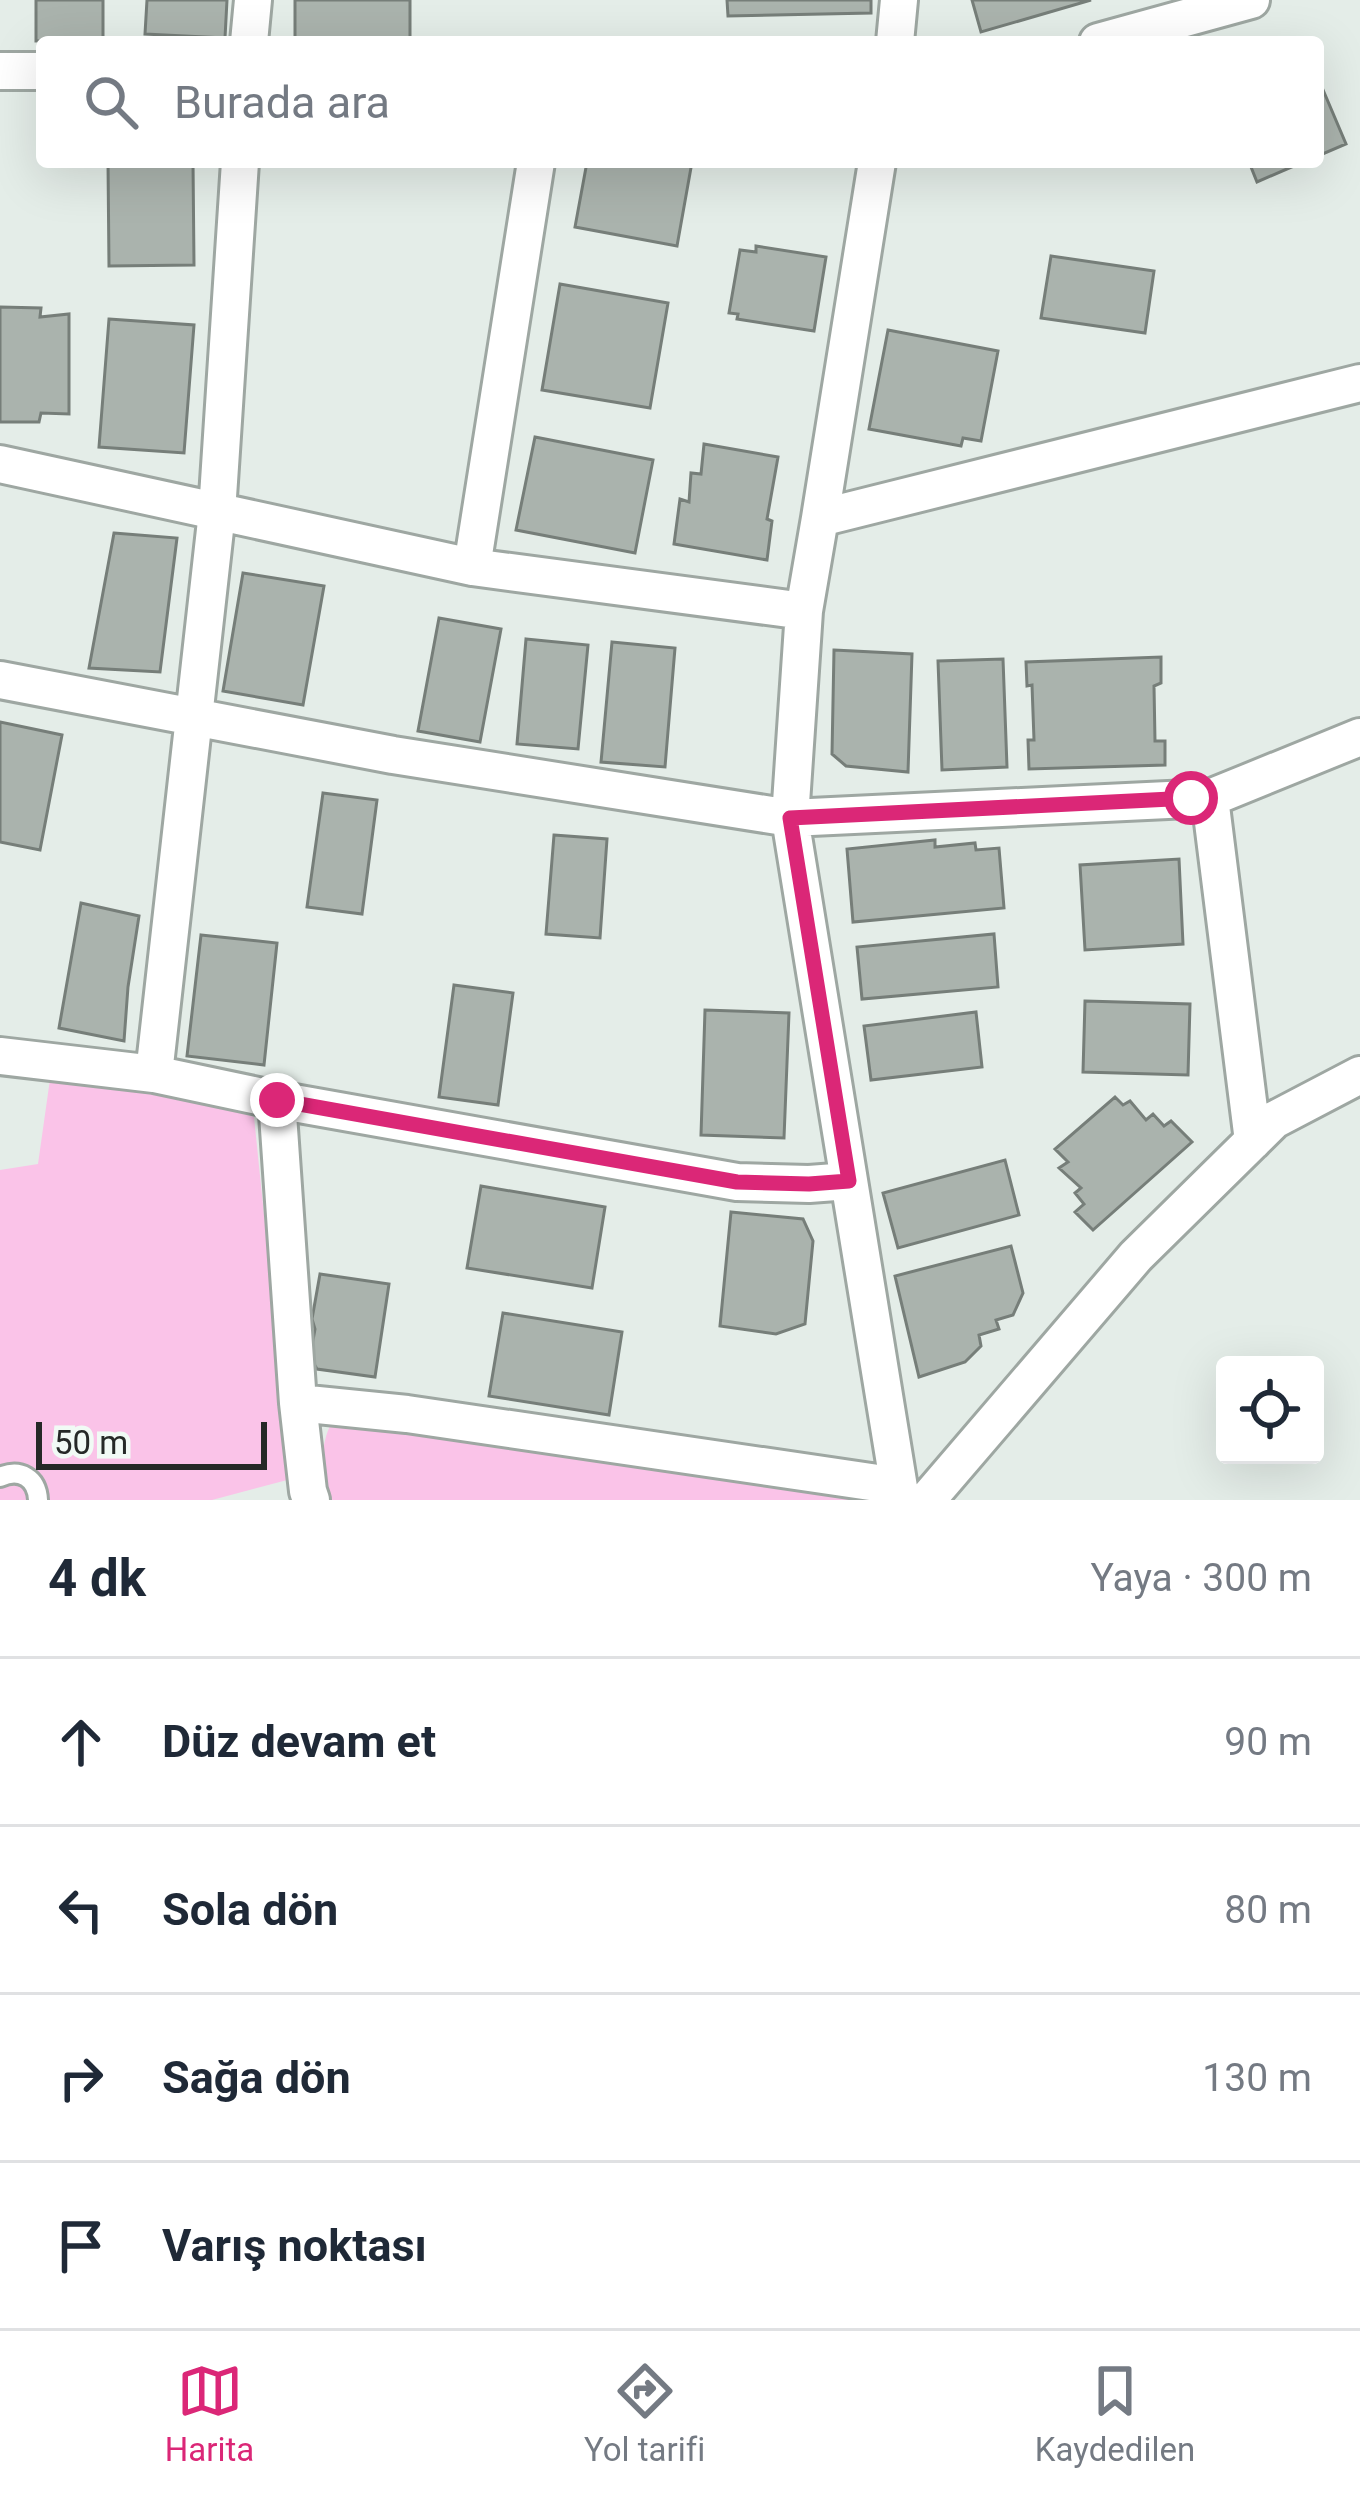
<!DOCTYPE html>
<html lang="tr">
<head>
<meta charset="utf-8">
<style>
	body { margin:0; font-family:Roboto,sans-serif; background:#f2f2f3; color:#1f2937 }
	.controls { position:absolute; right:36px; bottom:36px; display:grid; overflow:hidden; border-radius:12px; box-shadow:0 12px 48px #0002 }
	.controls button { width:108px; height:108px; display:grid; place-items:center; padding:0; border:0; border-bottom:3px solid #e0e1e3; background:#fff; color:#1f2937; font:60px sans-serif }
	.scale { position:absolute; left:36px; bottom:30px; width:231px; box-sizing:border-box; padding-left:12px; border:6px solid #252927; border-top:0; font-size:33px; line-height:42px; white-space:nowrap; color:#252927; -webkit-text-stroke:9px #f1faf5; paint-order:stroke }
	.stop { position:absolute; width:36px; height:36px; margin:-27px; border:9px solid #db2777; border-radius:50%; background:#fff }
	.stop.end { background:#db2777; border-color:#fff; box-shadow:0 3px 12px #0008 }
	.list { margin:0; padding:0; list-style:none }
	h2 { display:flex; justify-content:space-between; align-items:center; height:156px; margin:0; padding:0 48px; font-size:51px }
	h2 small { font-size:39px; font-weight:400; color:#747a83 }
	.list li { display:grid; grid-template-columns:78px 1fr auto; gap:36px; align-items:center; box-sizing:border-box; height:168px; padding:0 48px; border-top:3px solid #e0e1e3 }
	.list b { display:block; font-size:45px; white-space:nowrap }
	.list em { font-size:39px; font-style:normal; color:#747a83 }
	.icon { flex:none; width:66px; height:66px; fill:none; stroke:currentColor; stroke-width:2; stroke-linecap:round; stroke-linejoin:round }
	.map { position:relative; flex:none; width:1360px; height:1500px; overflow:hidden }
	.search { position:absolute; background:#fff; box-shadow:0 12px 48px #0002; left:36px; right:36px; top:36px; height:132px; display:flex; align-items:center; gap:30px; box-sizing:border-box; padding:0 42px; border-radius:12px; color:#747a83; font-size:45px }
	.sheet { height:828px; background:#fff }
	nav { display:flex; justify-content:space-around; align-items:center; box-sizing:border-box; height:168px; border-top:3px solid #e0e1e3; background:#fff; font-size:33px; color:#747a83 }
	nav a { display:grid; justify-items:center; gap:6px }
	nav .on { color:#db2777 }
	.map>svg:first-child { display:block }
</style>
</head>
<body>
<div class="map">
<svg width="1360" height="1500" viewBox="0 0 1360 1500">
	<rect width="100%" height="100%" fill="#e4ede8"/>
	<path fill="#fac3e8" d="M 53,1058 L 254,1117 L 291,1479 L 212,1500 L 0,1500 L 0,1170 L 38,1164 Z
		M 333,1420 L 854,1499 L 856,1500 L 326,1500 C 323,1471 318,1447 333,1420 Z"/>
	<path fill="#aab3ad" stroke="#767e79" stroke-width="3" d="M 36,0 L 103,0 L 103,39 L 36,41 Z
		M 147,0 L 227,0 L 225,38 L 145,34 Z
		M 295,0 L 410,0 L 410,40 L 295,41 Z
		M 727,0 L 871,0 L 871,13 L 728,16 Z
		M 972,0 L 1091,0 L 981,32 Z
		M 1318,78 L 1346,144 L 1318,156 Z
		M 108,162 L 193,162 L 194,265 L 109,266 Z
		M 587,162 L 692,162 L 677,246 L 575,227 Z
		M 1249,162 L 1303,162 L 1257,182 Z
		M 756,246 L 826,257 L 814,331 L 737,319 L 738,314 L 729,313 L 740,250 L 756,252 Z
		M 1051,256 L 1154,271 L 1145,333 L 1041,318 Z
		M 560,284 L 668,303 L 650,408 L 542,390 Z
		M 0,307 L 41,308 L 40,317 L 69,314 L 69,414 L 41,413 L 39,422 L 0,422 Z
		M 109,319 L 194,325 L 184,453 L 99,447 Z
		M 888,330 L 998,351 L 981,441 L 963,438 L 961,446 L 869,429 Z
		M 535,437 L 653,460 L 635,553 L 516,530 Z
		M 704,444 L 778,457 L 767,519 L 772,521 L 767,560 L 674,544 L 680,499 L 689,502 L 691,473 L 701,474 Z
		M 114,533 L 177,538 L 160,672 L 89,668 Z
		M 243,573 L 324,586 L 303,705 L 223,691 Z
		M 439,618 L 501,629 L 480,742 L 418,731 Z
		M 526,639 L 588,645 L 578,749 L 517,744 Z
		M 612,642 L 675,648 L 665,767 L 601,762 Z
		M 834,650 L 912,654 L 908,772 L 846,766 L 832,754 Z
		M 1161,657 L 1161,683 L 1154,686 L 1155,741 L 1165,741 L 1165,765 L 1029,769 L 1028,740 L 1034,740 L 1032,685 L 1027,686 L 1026,662 Z
		M 1003,659 L 1007,767 L 942,770 L 938,661 Z
		M 0,722 L 62,735 L 40,850 L 0,842 Z
		M 323,793 L 377,800 L 362,914 L 307,907 Z
		M 554,835 L 607,839 L 600,938 L 546,934 Z
		M 935,840 L 935,847 L 975,843 L 976,850 L 999,848 L 1004,908 L 853,922 L 847,849 Z
		M 1179,859 L 1183,944 L 1085,950 L 1080,865 Z
		M 81,903 L 139,916 L 128,987 L 124,1041 L 59,1028 Z
		M 994,934 L 998,987 L 862,999 L 857,947 Z
		M 201,935 L 277,943 L 264,1065 L 187,1056 Z
		M 454,985 L 513,993 L 498,1105 L 439,1097 Z
		M 1085,1001 L 1190,1004 L 1188,1075 L 1083,1072 Z
		M 705,1010 L 789,1013 L 784,1138 L 701,1135 Z
		M 976,1012 L 982,1067 L 871,1080 L 864,1026 Z
		M 1115,1097 L 1123,1105 L 1130,1101 L 1146,1120 L 1153,1114 L 1164,1126 L 1171,1121 L 1192,1142 L 1093,1230 L 1075,1212 L 1084,1204 L 1075,1193 L 1081,1188 L 1059,1168 L 1068,1162 L 1055,1149 Z
		M 1005,1160 L 1019,1215 L 898,1248 L 883,1193 Z
		M 481,1186 L 605,1207 L 592,1288 L 467,1268 Z
		M 731,1212 L 803,1219 L 813,1241 L 805,1324 L 776,1334 L 720,1326 Z
		M 1011,1246 L 1023,1293 L 1013,1315 L 996,1320 L 999,1329 L 979,1335 L 981,1346 L 965,1362 L 919,1377 L 895,1276 Z
		M 320,1274 L 389,1284 L 375,1377 L 317,1369 L 310,1357 L 315,1329 L 312,1319 Z
		M 503,1313 L 622,1332 L 609,1415 L 489,1396 Z"/>
	<g fill="none" stroke-linecap="round" stroke-linejoin="round">
		<defs>
			<path id="lane" d="M 0,1477 C 20,1468 37,1478 38,1500"/>
			<path id="street" d="M 249,42 L 253,0
				M 895,42 L 899,0
				M 1098,42 L 1251,0
				M 0,71 L 42,71
				M 0,464 L 472,567 L 804,611
				M 820,518 L 877,162
				M 472,567 L 536,162
				M 0,680 L 393,755 L 790,818 L 1210,798 L 1360,737
				M 1210,798 L 1253,1141
				M 0,1056 L 154,1074 L 277,1100 L 737,1182 L 809,1184 L 849,1181
				M 154,1074 L 217,512 L 240,162
				M 277,1100 L 298,1403 L 308,1491 L 311,1500
				M 298,1403 L 407,1414 L 898,1486
				M 901,1500 L 790,818 L 804,611 L 820,518 L 1360,383
				M 927,1500 L 1136,1256 L 1274,1120 L 1360,1075"/>
		</defs>
		<use href="#lane" stroke="#9ea7a2" stroke-width="24"/>
		<use href="#street" stroke="#9ea7a2" stroke-width="42"/>
		<use href="#lane" stroke="#fff" stroke-width="18"/>
		<use href="#street" stroke="#fff" stroke-width="36"/>
	</g>
	<g fill="none" stroke-linecap="round" stroke-linejoin="round">
		<path stroke="#db2777" stroke-width="15" d="M 277,1100 L 737,1182 L 809,1184 L 849,1181 L 790,818 L 1191,798"/>
	</g>
</svg>
<div class="controls">
<button><svg class="icon" aria-label="locate" viewBox="0 0 24 24"><circle cx="12" cy="12" r="6"/><path d="M12 2v4M12 18v4M2 12h4M18 12h4"/></svg></button>
</div>
<div class="scale">50 m</div>
<div class="stop" style="left:1191px;top:798px"></div>
<div class="stop end" style="left:277px;top:1100px"></div>
<div class="search"><svg class="icon" aria-label="search" viewBox="0 0 24 24"><circle cx="10" cy="10" r="6"/><path d="M15 15l6 6"/></svg>Burada ara</div>
</div>
<section class="sheet">
<h2>4 dk<small>Yaya · 300 m</small></h2>
<ul class="list">
<li><svg class="icon" aria-label="ahead" viewBox="0 0 24 24"><path d="M12 20V5M6 11l6-6 6 6"/></svg><div><b>Düz devam et</b></div><em>90 m</em></li>
<li><svg class="icon" aria-label="left" viewBox="0 0 24 24"><path d="M17 20v-9H6M10 6l-5 5 5 5"/></svg><div><b>Sola dön</b></div><em>80 m</em></li>
<li><svg class="icon" aria-label="right" viewBox="0 0 24 24"><path d="M7 20v-9h11M14 6l5 5-5 5"/></svg><div><b>Sağa dön</b></div><em>130 m</em></li>
<li><svg class="icon" aria-label="arrive" viewBox="0 0 24 24"><path d="M6 21V4h12l-3 4 3 4H6"/></svg><div><b>Varış noktası</b></div></li>
</ul>
</section>
<nav>
<a class="on"><svg class="icon" aria-label="map" viewBox="0 0 24 24"><path d="M3 6l6-2 6 2 6-2v14l-6 2-6-2-6 2zM9 4v14M15 6v14"/></svg>Harita</a>
<a><svg class="icon" aria-label="directions" viewBox="0 0 24 24"><path d="M12 3l9 9-9 9-9-9zM9 14v-3h6M13 9l2 2-2 2"/></svg>Yol tarifi</a>
<a><svg class="icon" aria-label="saved" viewBox="0 0 24 24"><path d="M7 4h10v16l-5-4-5 4z"/></svg>Kaydedilen</a>
</nav>
</body>
</html>
